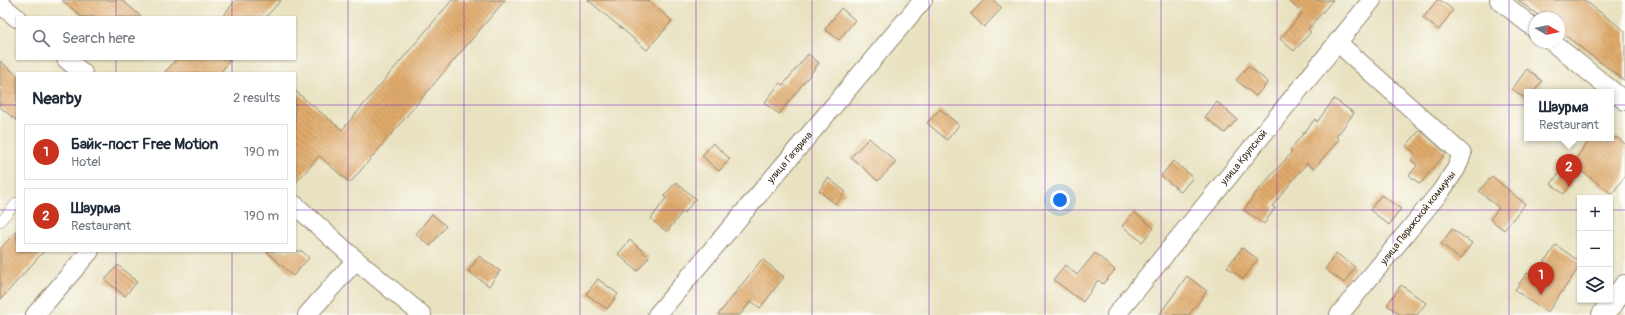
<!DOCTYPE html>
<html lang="en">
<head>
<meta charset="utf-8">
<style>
	body { margin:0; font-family:Pangolin,sans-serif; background:#f2f2f3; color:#1f2937 }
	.controls { position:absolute; right:12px; bottom:12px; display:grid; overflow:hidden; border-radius:0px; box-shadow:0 1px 3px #0004 }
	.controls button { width:36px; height:36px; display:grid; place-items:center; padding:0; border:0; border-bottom:1px solid #e0e1e3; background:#fff; color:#1f2937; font:20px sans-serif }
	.compass { position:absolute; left:1529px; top:12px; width:36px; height:36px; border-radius:50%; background:#fff; box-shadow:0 1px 3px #0004; rotate:99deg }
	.you { position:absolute; left:1060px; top:200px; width:14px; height:14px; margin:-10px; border:3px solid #fff; border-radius:50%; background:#1a73e8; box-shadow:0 0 0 6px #1a73e833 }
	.badge { display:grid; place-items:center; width:26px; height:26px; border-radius:50%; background:#c8321e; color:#fff; font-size:13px; font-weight:700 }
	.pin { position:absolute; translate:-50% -33px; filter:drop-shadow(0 1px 2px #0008) }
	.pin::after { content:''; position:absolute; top:21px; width:14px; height:12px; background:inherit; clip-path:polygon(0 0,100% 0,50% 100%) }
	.popup { position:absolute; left:1524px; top:89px; width:90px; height:52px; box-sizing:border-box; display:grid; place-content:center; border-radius:0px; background:#fff; filter:drop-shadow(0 1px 3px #0005); font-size:13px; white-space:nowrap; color:#747a83 }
	.popup b { font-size:15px; color:#1f2937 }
	.popup::after { content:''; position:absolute; left:50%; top:100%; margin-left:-8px; border:8px solid transparent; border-top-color:#fff }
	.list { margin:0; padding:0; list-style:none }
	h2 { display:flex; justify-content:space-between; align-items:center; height:52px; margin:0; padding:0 16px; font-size:17px }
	h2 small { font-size:13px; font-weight:400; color:#747a83 }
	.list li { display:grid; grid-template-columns:26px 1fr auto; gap:12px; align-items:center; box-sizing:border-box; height:56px; margin:0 8px 8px; padding:0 8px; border:1px solid #e0e1e3; border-radius:0px }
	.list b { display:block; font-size:15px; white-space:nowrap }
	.list p { margin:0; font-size:13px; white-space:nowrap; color:#747a83 }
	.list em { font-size:13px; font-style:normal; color:#747a83 }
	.icon { flex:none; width:22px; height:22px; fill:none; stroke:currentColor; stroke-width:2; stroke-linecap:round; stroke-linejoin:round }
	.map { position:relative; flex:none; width:1625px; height:315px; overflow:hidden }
	.search { position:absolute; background:#fff; box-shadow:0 1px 3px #0004; left:16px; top:16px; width:280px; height:44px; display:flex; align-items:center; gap:10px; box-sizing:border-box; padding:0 14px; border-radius:0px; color:#747a83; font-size:15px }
	.panel { position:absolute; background:#fff; box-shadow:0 1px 3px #0004; left:16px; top:72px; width:280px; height:180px; border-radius:0px }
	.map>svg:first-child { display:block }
</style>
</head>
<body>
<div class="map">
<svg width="1625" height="315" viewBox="0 0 1625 315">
	<defs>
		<pattern id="building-back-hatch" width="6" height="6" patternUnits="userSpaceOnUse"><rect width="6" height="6" fill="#e0ab6c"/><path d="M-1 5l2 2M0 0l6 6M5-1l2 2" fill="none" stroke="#b78b58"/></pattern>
	</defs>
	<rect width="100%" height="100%" fill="#fdfcf7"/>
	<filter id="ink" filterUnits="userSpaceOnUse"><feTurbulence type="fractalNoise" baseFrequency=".025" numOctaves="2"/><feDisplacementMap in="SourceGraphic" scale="8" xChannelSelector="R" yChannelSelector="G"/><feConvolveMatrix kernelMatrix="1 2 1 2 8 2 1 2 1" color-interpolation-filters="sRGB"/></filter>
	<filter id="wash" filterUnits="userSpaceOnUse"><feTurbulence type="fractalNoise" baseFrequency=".012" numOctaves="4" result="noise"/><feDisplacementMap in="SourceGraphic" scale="16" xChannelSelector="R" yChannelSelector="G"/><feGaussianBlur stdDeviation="0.9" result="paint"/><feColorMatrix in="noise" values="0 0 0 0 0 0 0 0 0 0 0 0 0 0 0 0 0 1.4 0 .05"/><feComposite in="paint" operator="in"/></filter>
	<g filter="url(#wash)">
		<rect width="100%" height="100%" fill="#e8e2c0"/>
		<g id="blocks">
			<path fill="url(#building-back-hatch)" d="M 62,0 L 122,0 L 142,17 L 82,17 Z
				M 236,0 L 281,0 L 266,17 L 222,17 Z
				M 452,0 L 505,0 L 350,183 L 319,156 L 295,184 L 295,91 L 342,130 Z
				M 588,0 L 648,0 L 672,21 L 647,50 Z
				M 984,0 L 993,0 L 1002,8 L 984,27 L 971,14 Z
				M 1288,0 L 1333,0 L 1308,29 L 1311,32 L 1294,51 L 1280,39 L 1302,13 Z
				M 1437,0 L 1440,0 L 1453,10 L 1439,30 L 1423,18 Z
				M 1518,0 L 1584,0 L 1625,31 L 1625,81 L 1559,31 L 1559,18 L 1542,18 Z
				M 841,8 L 855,20 L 839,40 L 825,29 Z
				M 808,54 L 819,63 L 779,114 L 764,103 L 780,83 L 783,85 Z
				M 177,59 L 231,59 L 220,73 L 164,73 Z
				M 0,61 L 17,75 L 17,121 L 0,107 Z
				M 1248,66 L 1268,82 L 1256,96 L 1236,80 Z
				M 1527,69 L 1542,81 L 1534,92 L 1527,92 L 1527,100 L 1512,89 Z
				M 1334,99 L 1354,113 L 1336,137 L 1339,139 L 1314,169 L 1307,163 L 1272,206 L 1275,208 L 1264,224 L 1244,210 L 1255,194 L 1292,152 L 1290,150 L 1315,119 L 1317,122 Z
				M 1217,102 L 1237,119 L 1225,133 L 1205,117 Z
				M 940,109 L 959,125 L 947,140 L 927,123 Z
				M 1420,130 L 1446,153 L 1420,184 L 1409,175 L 1417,166 L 1411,160 L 1416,154 L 1406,146 Z
				M 869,138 L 896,162 L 878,181 L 851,157 Z
				M 1591,138 L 1618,138 L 1625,144 L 1625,176 L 1612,194 L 1572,164 Z
				M 713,143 L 730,159 L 719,171 L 702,156 Z
				M 1173,161 L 1193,177 L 1181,192 L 1161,176 Z
				M 1562,170 L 1574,180 L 1564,194 L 1551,184 Z
				M 1492,176 L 1525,204 L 1504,230 L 1490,219 L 1499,208 L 1479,191 Z
				M 828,178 L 846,192 L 836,204 L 819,191 Z
				M 676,182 L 696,199 L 684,213 L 682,212 L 667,232 L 651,219 L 666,198 L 664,196 Z
				M 1381,195 L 1401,209 L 1389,225 L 1370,210 Z
				M 1134,212 L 1154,228 L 1142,242 L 1122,226 Z
				M 432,214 L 446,226 L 430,246 L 416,234 Z
				M 1452,229 L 1472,243 L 1460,259 L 1441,244 Z
				M 17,230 L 17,251 L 44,251 L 0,300 L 0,249 Z
				M 630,240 L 649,257 L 637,271 L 618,254 Z
				M 1556,245 L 1580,262 L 1580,266 L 1547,313 L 1515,290 L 1527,273 L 1534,277 Z
				M 1242,248 L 1258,259 L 1243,279 L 1227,267 Z
				M 266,251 L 302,251 L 309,258 L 293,276 Z
				M 1095,253 L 1115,270 L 1103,284 L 1098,280 L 1083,302 L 1054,280 L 1065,265 L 1077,275 Z
				M 1336,253 L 1355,267 L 1344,283 L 1325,269 Z
				M 479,256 L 500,271 L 489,286 L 468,271 Z
				M 762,259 L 784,277 L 760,308 L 751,301 L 740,315 L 718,315 Z
				M 118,265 L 137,282 L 125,296 L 105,280 Z
				M 1187,276 L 1207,291 L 1189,315 L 1159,315 Z
				M 598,279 L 618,294 L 607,309 L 586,294 Z
				M 1401,285 L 1426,303 L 1417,315 L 1401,315 L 1387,305 Z"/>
		</g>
	</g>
	<g filter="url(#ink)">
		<use href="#blocks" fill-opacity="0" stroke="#92866f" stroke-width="1"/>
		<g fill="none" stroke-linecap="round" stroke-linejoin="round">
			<defs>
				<path id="service" d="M 0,222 L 17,202"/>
				<g id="minor">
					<path d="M 1499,0 L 1535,29"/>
					<path d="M 0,4 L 17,18"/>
					<path d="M 1337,42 L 1462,154 L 1456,169 L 1441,191 L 1339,315"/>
					<path d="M 1552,42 L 1625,101"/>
					<path d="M 66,59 L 83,73"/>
					<path d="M 295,205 L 356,260 L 307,315"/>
					<path d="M 356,260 L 422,315"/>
					<path d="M 35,315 L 90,251"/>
					<path id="s1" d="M 657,315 L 923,0"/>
					<path id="s2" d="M 1116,315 L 1372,0"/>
				</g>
				<path id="secondary" d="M 1603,315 L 1625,286"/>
			</defs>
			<use href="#service" stroke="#92866f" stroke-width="10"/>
			<use href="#minor" stroke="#92866f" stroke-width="20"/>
			<use href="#secondary" stroke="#92866f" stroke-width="24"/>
			<use href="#service" stroke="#fff" stroke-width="9"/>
			<use href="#minor" stroke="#fff" stroke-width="18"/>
			<use href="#secondary" stroke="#fff" stroke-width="22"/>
		</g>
	</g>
	<path fill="none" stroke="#7b2cbf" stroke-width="1" stroke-opacity="0.55" d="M 116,0 L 116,17M 232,0 L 232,17M 348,0 L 348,315M 464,0 L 464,315M 580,0 L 580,315M 696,0 L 696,315M 812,0 L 812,315M 929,0 L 929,315M 1045,0 L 1045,315M 1161,0 L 1161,315M 1277,0 L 1277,315M 1393,0 L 1393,315M 1509,0 L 1509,315M 116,59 L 116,73M 232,59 L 232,73M 0,105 L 17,105M 295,105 L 1625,105M 0,210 L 17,210M 295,210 L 1580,210M 1610,210 L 1625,210M 116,251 L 116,315M 232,251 L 232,315"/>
	<g text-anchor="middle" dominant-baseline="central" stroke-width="3" stroke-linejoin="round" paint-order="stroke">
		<g font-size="10" fill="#3b2a1e" stroke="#fdfcf7">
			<text stroke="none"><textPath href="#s2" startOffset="203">улица Крупской</textPath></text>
			<text stroke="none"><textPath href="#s1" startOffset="206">улица Гагарина</textPath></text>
			<text transform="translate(1418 218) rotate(-52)">улица Парижской коммуны</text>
		</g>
	</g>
</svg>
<div class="controls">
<button>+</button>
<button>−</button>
<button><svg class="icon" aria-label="layers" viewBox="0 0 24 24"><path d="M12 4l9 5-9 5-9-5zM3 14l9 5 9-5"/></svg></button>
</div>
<svg class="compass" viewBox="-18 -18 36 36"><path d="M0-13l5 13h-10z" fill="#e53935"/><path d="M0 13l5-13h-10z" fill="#747a83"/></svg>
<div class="you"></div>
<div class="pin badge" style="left:1541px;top:295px">1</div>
<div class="pin badge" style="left:1569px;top:187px">2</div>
<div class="popup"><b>Шаурма</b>Restaurant</div>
<div class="search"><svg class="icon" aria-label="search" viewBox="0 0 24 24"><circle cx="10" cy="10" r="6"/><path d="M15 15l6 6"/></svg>Search here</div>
<section class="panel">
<h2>Nearby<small>2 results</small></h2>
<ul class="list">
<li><span class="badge">1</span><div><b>Байк-пост Free Motion</b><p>Hotel</p></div><em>190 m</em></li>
<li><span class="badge">2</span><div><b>Шаурма</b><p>Restaurant</p></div><em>190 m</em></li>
</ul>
</section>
</div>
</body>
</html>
